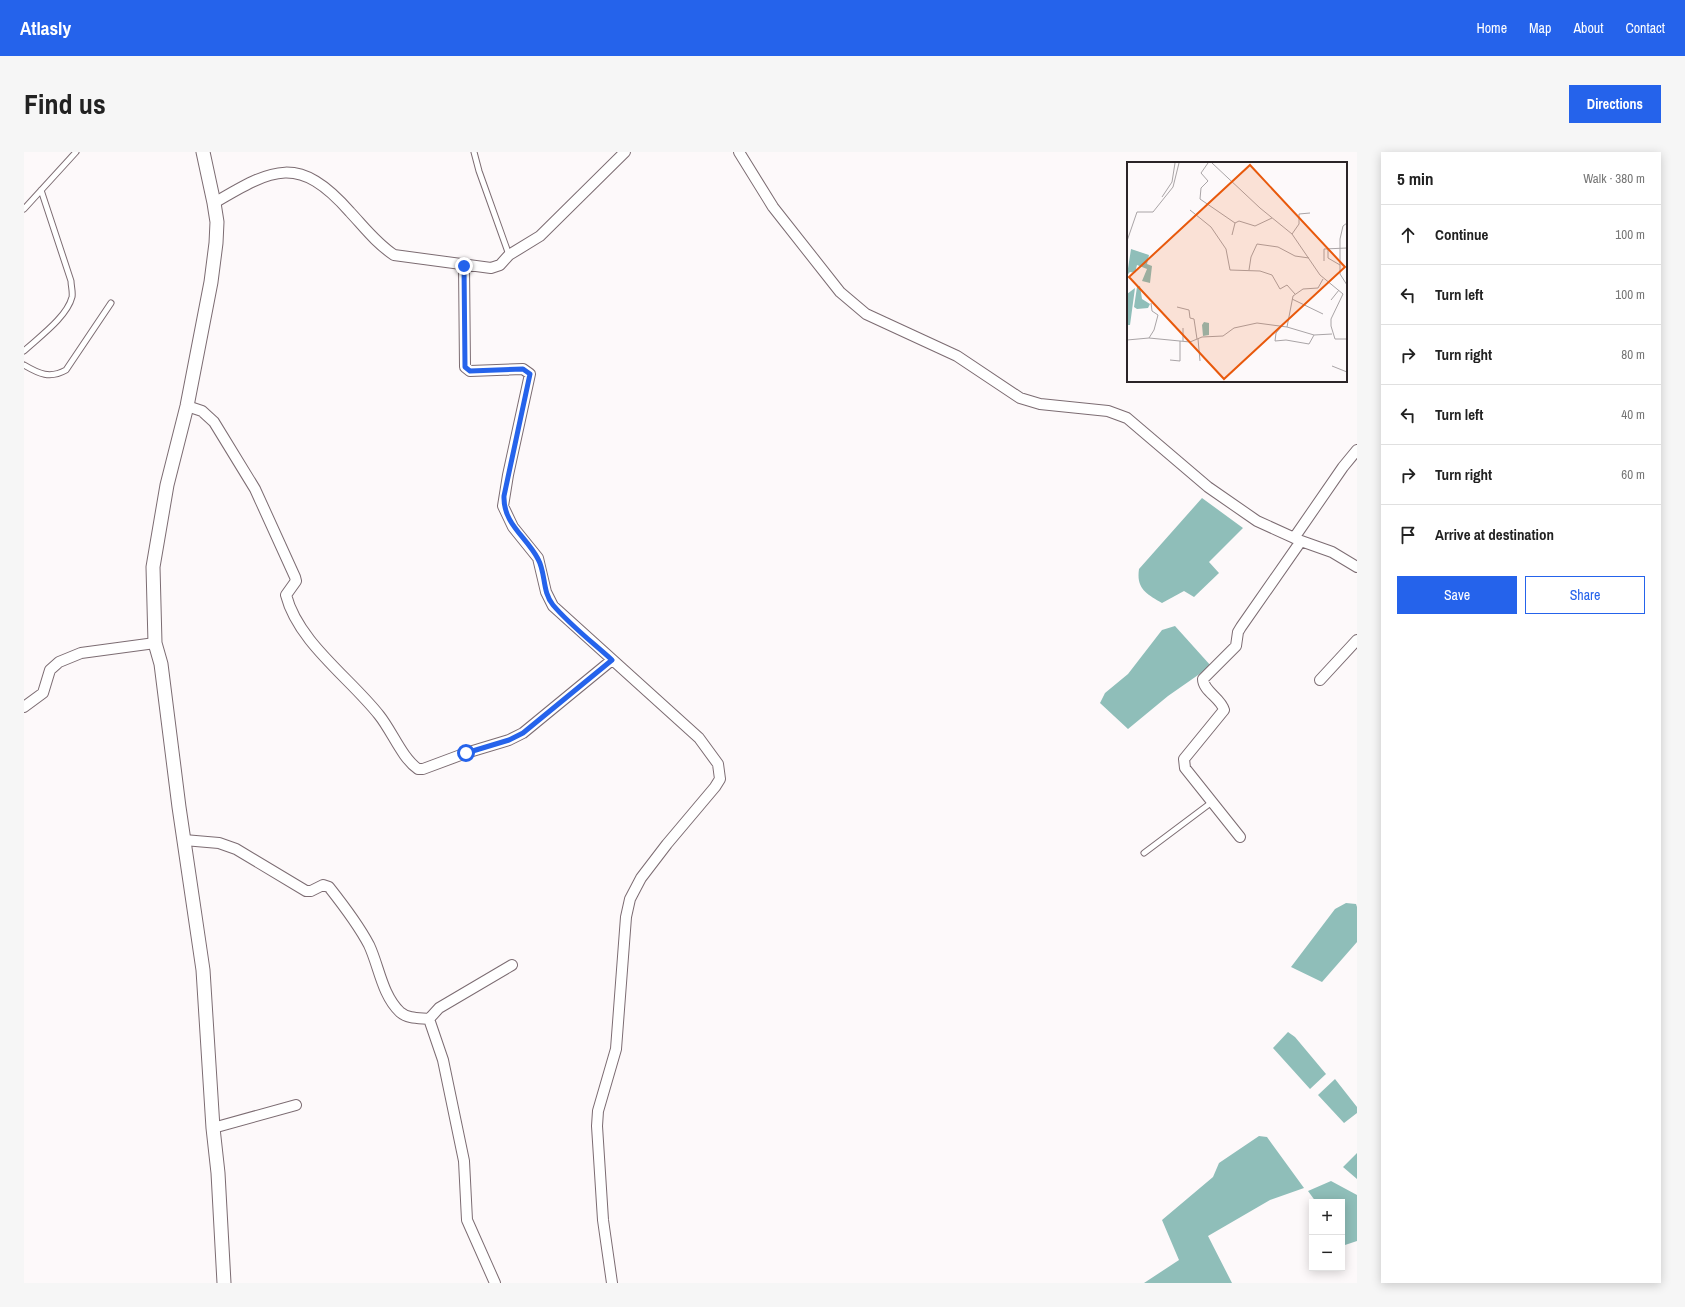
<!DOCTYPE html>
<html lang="en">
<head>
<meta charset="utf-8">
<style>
	body { margin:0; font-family:"Archivo Narrow",sans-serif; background:#f6f6f6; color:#222 }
	.controls { position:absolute; right:12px; bottom:12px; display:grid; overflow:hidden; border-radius:0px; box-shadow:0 2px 10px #0003 }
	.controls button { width:36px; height:36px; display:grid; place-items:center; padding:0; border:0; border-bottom:1px solid #e0e0e0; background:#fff; color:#222; font:20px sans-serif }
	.stop { position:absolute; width:12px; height:12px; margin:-9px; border:3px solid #2563eb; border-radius:50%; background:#fff }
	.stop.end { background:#2563eb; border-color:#fff; box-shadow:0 1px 4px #0008 }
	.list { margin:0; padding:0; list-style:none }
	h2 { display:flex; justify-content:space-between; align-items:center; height:52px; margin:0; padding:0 16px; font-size:17px }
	h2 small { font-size:13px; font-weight:400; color:#767676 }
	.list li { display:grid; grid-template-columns:26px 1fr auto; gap:12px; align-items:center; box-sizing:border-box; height:60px; padding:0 16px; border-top:1px solid #e0e0e0 }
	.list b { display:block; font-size:15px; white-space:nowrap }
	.list em { font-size:13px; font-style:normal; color:#767676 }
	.actions { display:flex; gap:8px; padding:12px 16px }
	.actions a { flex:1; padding:9px 0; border:1px solid #2563eb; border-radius:0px; text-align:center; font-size:14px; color:#2563eb }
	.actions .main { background:#2563eb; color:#fff }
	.icon { flex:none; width:22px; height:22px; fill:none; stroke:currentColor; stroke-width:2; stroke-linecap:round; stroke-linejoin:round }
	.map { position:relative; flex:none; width:1333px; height:1131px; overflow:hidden; border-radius:0px }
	header { display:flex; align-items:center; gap:24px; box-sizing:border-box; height:56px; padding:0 20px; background:#2563eb; color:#fff }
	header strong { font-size:19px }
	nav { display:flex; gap:22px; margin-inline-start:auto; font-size:14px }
	.intro { display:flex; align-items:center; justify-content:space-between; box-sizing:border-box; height:96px; padding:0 24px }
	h1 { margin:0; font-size:28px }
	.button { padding:10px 18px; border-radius:0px; background:#2563eb; color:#fff; font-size:14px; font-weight:700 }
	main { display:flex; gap:24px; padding:0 24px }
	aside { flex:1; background:#fff; border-radius:0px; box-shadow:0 2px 10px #0003 }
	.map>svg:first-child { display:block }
</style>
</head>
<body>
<header>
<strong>Atlasly</strong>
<nav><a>Home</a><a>Map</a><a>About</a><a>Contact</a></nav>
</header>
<div class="intro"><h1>Find us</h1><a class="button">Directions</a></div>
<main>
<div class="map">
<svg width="1333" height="1131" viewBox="0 0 1333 1131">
	<rect width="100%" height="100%" fill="#fdf9fa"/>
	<path fill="#8fbeb9" d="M 1178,346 L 1219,376 L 1185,410 L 1195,421 L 1170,445 L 1160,439 L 1138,451 C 1123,442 1112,437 1115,417 Z
		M 1151,474 L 1187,514 L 1144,544 L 1104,577 L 1076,551 L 1081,541 L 1104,522 L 1138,478 Z
		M 1322,751 L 1332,752 L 1333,755 L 1333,790 L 1298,830 L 1267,815 L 1311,757 Z
		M 1264,880 L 1271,885 L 1302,922 L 1286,937 L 1249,896 Z
		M 1311,927 L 1333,955 L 1333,961 L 1320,971 L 1294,943 Z
		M 1235,984 L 1243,985 L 1280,1036 L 1246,1048 L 1184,1084 L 1208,1131 L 1120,1131 L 1155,1108 L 1138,1068 L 1189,1025 L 1195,1011 Z
		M 1333,1001 L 1333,1027 L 1319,1015 Z
		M 1307,1029 L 1333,1043 L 1333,1089 L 1318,1094 L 1318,1050 L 1292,1050 L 1284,1039 Z"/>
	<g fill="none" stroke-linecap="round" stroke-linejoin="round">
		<defs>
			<path id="service" d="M 450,0 L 455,19 L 485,103
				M 0,57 L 52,0
				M 0,199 C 15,185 43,165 48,145 C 49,140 47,134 47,129 L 17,38
				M 0,213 C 15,222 26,227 42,218 L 87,151
				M 1120,701 L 1188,650"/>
			<path id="minor" d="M 715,0 L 749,55 L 816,140 L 842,162 L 933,204 L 996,246 L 1016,252 L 1084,259 L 1103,266 L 1184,335 L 1233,369 L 1277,389 L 1308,400 L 1333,415
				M 190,51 C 249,16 275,2 326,60 C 340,75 352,91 370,103 L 467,116 L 476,113 L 485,103 L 516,84 L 601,0
				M 440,114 L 441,215 L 446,219 L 499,217 L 506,222 L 484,323 L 479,354 L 489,375 L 514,406 L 522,440 L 529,454 L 675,586 L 694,612 L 696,627 L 691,635 L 643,692 L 617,726 L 606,747 L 602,765 L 592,897 L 574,959 L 573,974 L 579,1068 L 588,1131
				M 163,254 L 178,259 L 190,270 L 231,337 L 271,425 L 272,429 L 262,443 C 274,490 326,526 355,563 C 368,579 378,606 394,617 L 399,617 L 442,601 L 485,588 L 499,581 L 588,508
				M 1270,386 L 1319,315 L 1333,298
				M 1296,528 L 1333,488
				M 0,555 L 19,541 L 26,518 L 35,510 L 57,501 L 131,491
				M 1216,685 L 1161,616 L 1160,607 L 1200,558 C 1197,546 1179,539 1179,527 L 1212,494 L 1214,480 L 1217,475 L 1277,389
				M 160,688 L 195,691 L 212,697 L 282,739 L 287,739 L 299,733 L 305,735 C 320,754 334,772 345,793 C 355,814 358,843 376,860 C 384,867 395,866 405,867 L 419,908 L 440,1009 L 443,1068 L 471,1131
				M 405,867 L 415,856 L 488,813
				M 189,976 L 272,953"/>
			<path id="tertiary" d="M 179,0 L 190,51 L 193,70 L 192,91 L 187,130 L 163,254 L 143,333 L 129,415 L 131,491 L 137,512 L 155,655 L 179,818 L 189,976 L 194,1021 L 200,1131"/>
		</defs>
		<use href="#service" stroke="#7c6c72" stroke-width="7"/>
		<use href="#minor" stroke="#7c6c72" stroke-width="12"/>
		<use href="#tertiary" stroke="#7c6c72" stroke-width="15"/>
		<use href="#service" stroke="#fff" stroke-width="5"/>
		<use href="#minor" stroke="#fff" stroke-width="10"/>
		<use href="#tertiary" stroke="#fff" stroke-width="13"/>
	</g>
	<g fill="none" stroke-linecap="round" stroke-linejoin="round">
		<path stroke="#2563eb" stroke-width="5" d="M 440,114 L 441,215 L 446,219 L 499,217 L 506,222 L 480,344 C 479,372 502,384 514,407 C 522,421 518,440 529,453 C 546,473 568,490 588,508 L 499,581 L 485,588 L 442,601"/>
	</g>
	<g transform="translate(1103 10)">
		<rect width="220" height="220" fill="#fdf9fa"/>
		<path d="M 4,87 L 22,93 L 20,102 L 25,104 L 23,121 L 15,119 L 20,107 L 10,103 L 8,111 L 3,110 L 0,113 ZM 13,124 L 15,137 L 23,142 L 21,146 L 10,147 L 7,145 L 10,125 ZM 8,126 L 3,163 L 0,163 L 0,132 ZM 77,160 L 82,161 L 82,173 L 76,174 L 75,163 Z" fill="#8fbeb9"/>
		<path fill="none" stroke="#a9a4a6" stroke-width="1" d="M 81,1 L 74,11 L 81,19 L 74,26 L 73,37 L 108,61 L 112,59 L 128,64 L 145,56M 85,1 L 133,46 L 165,72 L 193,113 L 216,132 L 204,157 L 204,164 L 208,177 L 220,177M 35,35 L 45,20 L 48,1M 63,48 L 84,65 L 99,87 L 103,108 L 133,109 L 145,113 L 153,127 L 160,123 L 168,132M 220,61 L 216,64 L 213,77 L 213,112 L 220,123M 165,72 L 172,62 L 172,52 L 183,51M 105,73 L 108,61M 0,79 L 10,50 L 26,50 L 46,25 L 52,1M 201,86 L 201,96 L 213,103M 197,99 L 197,87 L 220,86M 122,108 L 124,95 L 130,82 L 151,85 L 168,94 L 182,96M 165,137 L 196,152M 204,138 L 212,128M 50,145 L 62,148 L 63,156 L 67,157 L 70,177M 154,165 L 149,171 L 148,179 L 159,178 L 182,182 L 187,173M 160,165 L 166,134 L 176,127 L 191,126 L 196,117M 22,176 L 27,168 L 31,153 L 25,149 L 24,141M 71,177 L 73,199M 0,178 L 22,176 L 63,180 L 75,175 L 96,174 L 107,166 L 130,161 L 160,165 L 187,173 L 205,172M 56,179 L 56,166M 43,198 L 53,199 L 53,179M 205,204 L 220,210"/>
		<path fill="#e8590c" fill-opacity="0.15" stroke="#e8590c" stroke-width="2" d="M 123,3 L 218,105 L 97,217 L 2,115 Z"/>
		<rect width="220" height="220" fill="none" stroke="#2b2427" stroke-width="2"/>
	</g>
</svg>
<div class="controls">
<button>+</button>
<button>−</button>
</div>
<div class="stop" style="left:442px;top:601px"></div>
<div class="stop end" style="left:440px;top:114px"></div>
</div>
<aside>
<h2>5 min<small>Walk · 380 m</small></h2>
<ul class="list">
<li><svg class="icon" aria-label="ahead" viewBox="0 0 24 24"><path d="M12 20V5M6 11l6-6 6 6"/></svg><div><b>Continue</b></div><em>100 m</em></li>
<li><svg class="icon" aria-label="left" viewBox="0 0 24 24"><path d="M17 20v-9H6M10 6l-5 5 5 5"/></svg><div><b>Turn left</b></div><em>100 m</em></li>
<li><svg class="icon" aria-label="right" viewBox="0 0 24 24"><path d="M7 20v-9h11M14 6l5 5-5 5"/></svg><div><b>Turn right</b></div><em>80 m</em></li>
<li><svg class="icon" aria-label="left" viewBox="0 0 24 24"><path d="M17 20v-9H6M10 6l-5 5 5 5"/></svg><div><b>Turn left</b></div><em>40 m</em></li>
<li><svg class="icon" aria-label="right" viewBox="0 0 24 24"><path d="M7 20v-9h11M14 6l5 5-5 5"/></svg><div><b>Turn right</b></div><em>60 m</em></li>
<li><svg class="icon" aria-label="arrive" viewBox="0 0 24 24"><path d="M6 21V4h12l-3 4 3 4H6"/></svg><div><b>Arrive at destination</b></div></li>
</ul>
<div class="actions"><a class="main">Save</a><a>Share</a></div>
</aside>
</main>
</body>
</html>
